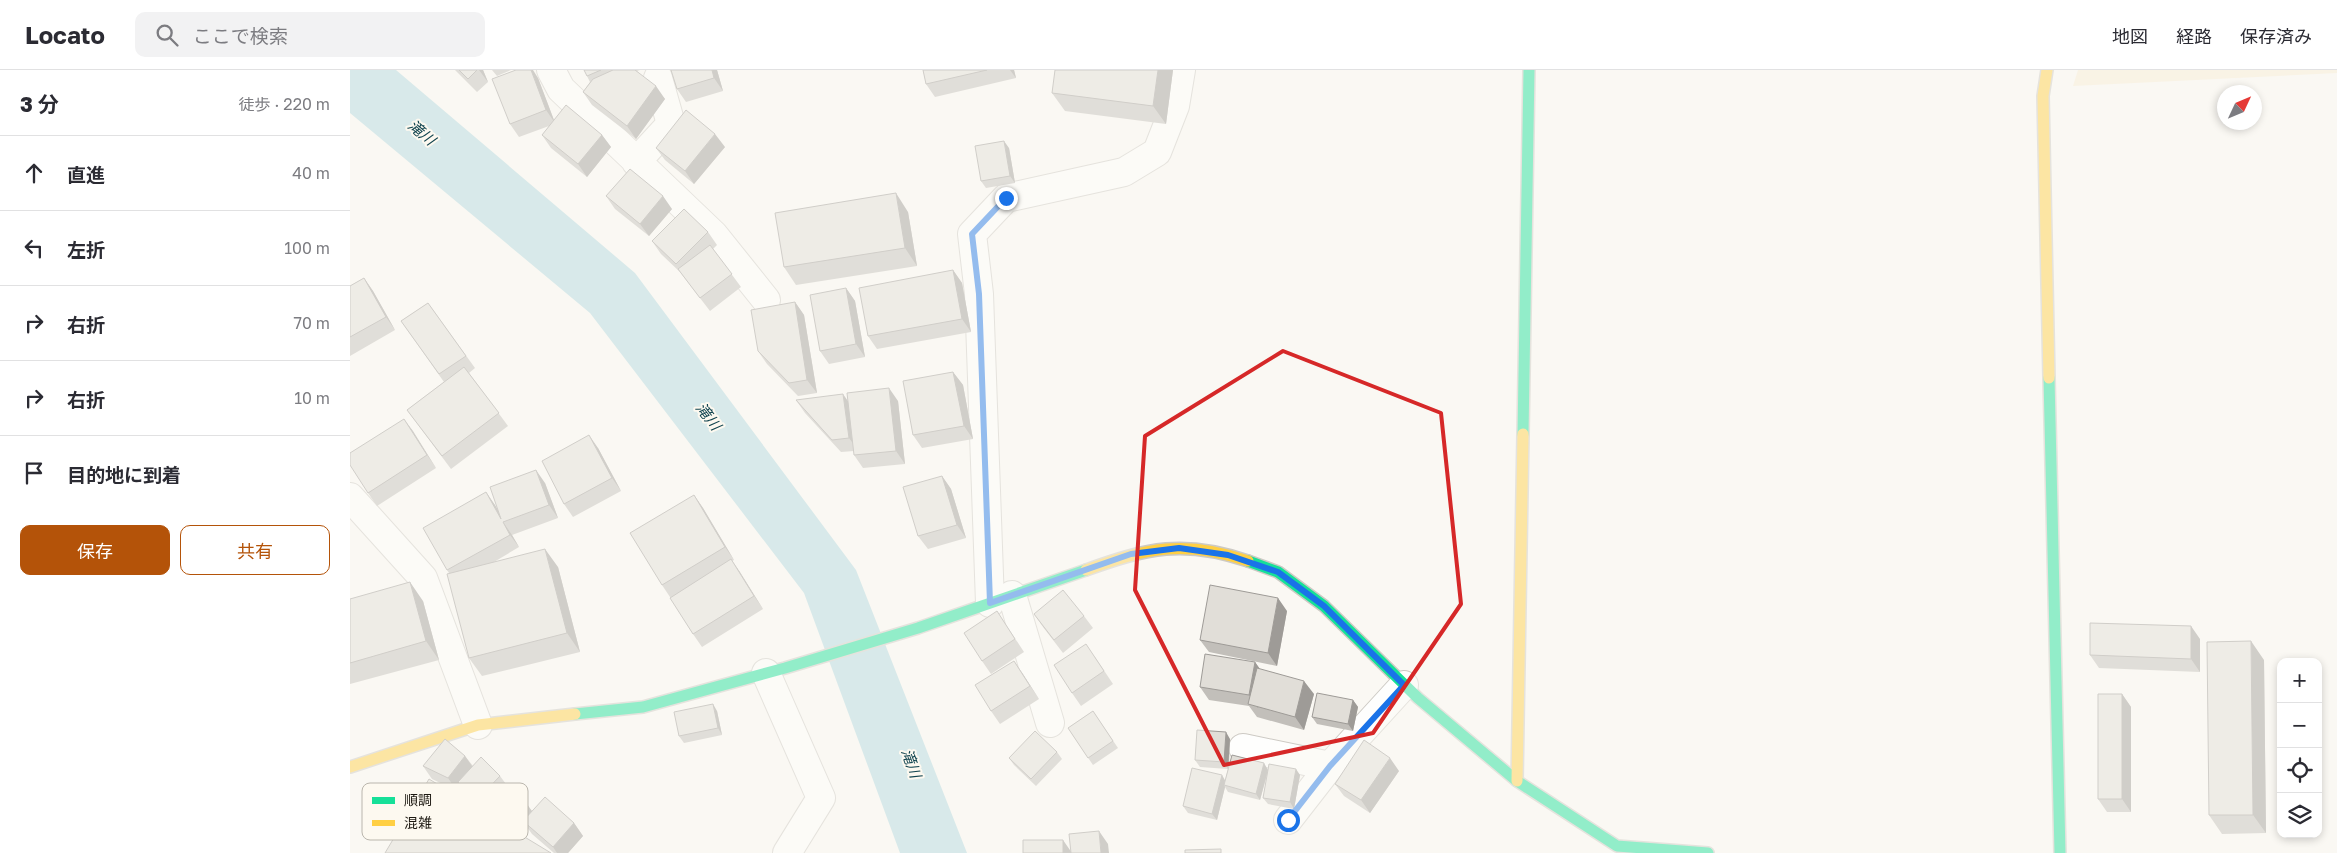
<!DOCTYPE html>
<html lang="ja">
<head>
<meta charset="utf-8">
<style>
	body { margin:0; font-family:"Golos Text","Noto Sans JP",sans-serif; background:#f2f2f3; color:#2b2b33 }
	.controls { position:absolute; right:15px; bottom:15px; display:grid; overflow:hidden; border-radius:10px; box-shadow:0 2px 8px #0003 }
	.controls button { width:45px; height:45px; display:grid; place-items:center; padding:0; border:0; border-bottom:1px solid #e1e1e2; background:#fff; color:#2b2b33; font:25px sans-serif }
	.compass { position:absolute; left:1867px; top:15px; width:45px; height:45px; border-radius:50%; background:#fff; box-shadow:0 2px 8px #0003; rotate:46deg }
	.stop { position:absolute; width:15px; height:15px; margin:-11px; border:4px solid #1a73e8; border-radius:50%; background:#fff }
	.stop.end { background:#1a73e8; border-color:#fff; box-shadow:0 1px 5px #0008 }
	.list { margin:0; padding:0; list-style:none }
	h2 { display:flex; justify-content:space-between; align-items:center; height:65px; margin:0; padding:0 20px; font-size:21px }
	h2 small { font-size:16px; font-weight:400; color:#7c7c81 }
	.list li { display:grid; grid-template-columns:32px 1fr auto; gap:15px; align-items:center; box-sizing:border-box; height:75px; padding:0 20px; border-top:1px solid #e1e1e2 }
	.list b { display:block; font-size:19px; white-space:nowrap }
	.list em { font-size:16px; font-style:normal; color:#7c7c81 }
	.actions { display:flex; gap:10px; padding:15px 20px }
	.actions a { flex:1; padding:11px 0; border:1px solid #b45309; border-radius:10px; text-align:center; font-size:18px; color:#b45309 }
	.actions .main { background:#b45309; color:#fff }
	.icon { flex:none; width:28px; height:28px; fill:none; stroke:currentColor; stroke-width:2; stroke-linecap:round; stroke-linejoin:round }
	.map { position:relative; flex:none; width:1987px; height:783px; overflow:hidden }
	header { display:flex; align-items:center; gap:30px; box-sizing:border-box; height:70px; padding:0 25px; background:#fff; border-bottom:1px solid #e1e1e2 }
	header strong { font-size:24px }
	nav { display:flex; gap:28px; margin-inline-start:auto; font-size:18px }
	.search { width:350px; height:45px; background:#f2f2f3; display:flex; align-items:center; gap:12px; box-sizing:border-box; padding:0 18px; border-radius:10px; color:#7c7c81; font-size:19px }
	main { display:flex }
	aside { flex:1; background:#fff }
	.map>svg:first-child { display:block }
</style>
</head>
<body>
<header>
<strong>Locato</strong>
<div class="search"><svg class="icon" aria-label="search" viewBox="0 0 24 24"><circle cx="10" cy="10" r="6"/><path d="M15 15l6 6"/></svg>ここで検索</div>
<nav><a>地図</a><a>経路</a><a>保存済み</a></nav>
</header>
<main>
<aside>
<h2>3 分<small>徒歩 · 220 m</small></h2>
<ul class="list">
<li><svg class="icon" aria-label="ahead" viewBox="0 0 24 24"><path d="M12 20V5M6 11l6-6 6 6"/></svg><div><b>直進</b></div><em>40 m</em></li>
<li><svg class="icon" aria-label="left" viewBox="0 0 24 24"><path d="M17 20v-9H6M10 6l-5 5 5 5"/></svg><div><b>左折</b></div><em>100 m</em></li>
<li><svg class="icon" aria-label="right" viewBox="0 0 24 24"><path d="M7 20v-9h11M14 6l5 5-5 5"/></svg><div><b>右折</b></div><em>70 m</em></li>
<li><svg class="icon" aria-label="right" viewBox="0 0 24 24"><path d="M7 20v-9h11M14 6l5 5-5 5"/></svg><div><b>右折</b></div><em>10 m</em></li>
<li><svg class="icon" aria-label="arrive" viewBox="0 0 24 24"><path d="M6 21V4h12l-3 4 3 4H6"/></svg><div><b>目的地に到着</b></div></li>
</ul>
<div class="actions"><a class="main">保存</a><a>共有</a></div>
</aside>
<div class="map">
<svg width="1987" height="783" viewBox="0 0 1987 783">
	<rect width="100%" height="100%" fill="#faf8f3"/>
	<path fill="#f9edd6" d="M 1728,0 L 1987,0 L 1987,3 L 1723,16 Z"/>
	<path fill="#b0d8df" d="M 0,0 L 46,0 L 285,203 L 506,500 L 617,783 L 550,783 L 454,523 L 240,243 L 0,43 Z"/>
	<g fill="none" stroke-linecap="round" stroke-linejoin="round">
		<defs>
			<path id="street" d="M 201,0 L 211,19 L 364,165 L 416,230
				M 286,92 L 321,54 L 308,8
				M 0,427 L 73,508 L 128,655
				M 662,525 L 700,653
				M 640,533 L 629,224 L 622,164 L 656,128 L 774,102 L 807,82 L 825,36 L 831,0
				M 416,603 L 471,728 L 437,783
				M 893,678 L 980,696 L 1054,615
				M 938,750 L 980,696"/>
			<path id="fast" d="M 1699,308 L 1710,783
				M 1173,364 L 1179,0
				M 898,491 L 928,502 L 974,536 L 1068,628 L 1167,711 L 1267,776 L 1358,783
				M 225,644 L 293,637 L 435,598 L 568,558 L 736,500"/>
			<path id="slow" d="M 1697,0 L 1693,26 L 1699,308
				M 736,500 C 797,478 834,469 898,491
				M 0,697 L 128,655 L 225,644
				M 1167,711 L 1173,364"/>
		</defs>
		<use href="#street" stroke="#cdcac4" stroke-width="30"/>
		<use href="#fast" stroke="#cdcac4" stroke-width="14"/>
		<use href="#slow" stroke="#cdcac4" stroke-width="14"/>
		<use href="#street" stroke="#fefefd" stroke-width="28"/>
		<use href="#fast" stroke="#16e098" stroke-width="11"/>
		<use href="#slow" stroke="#ffcf43" stroke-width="11"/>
	</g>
	<path fill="#c2bfba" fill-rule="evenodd" d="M 105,0 L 133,0 L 138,12 L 127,22 Z
		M 142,0 L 161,0 L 147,6 Z
		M 234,0 L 290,0 L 287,1 L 315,29 L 286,69 L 242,35 L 233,22 L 240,12 Z
		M 321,0 L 367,0 L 373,21 L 336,32 L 327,19 Z
		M 573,0 L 664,0 L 666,8 L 585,27 L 576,14 Z
		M 823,0 L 816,54 L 715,41 L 702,23 Z
		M 188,8 L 204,50 L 252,65 L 261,77 L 237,107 L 201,78 L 192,65 L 199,56 L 169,67 L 160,54 Z
		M 375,77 L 344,114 L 315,90 L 306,78 Z
		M 659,78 L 665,113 L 636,118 L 631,111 Z
		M 256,126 L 322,139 L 299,166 L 265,139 Z
		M 558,142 L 567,196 L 446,215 L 434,197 Z
		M 358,162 L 367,175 L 363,179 L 391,217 L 360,241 L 330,202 L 311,184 L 302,171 Z
		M 603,200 L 612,213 L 621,262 L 527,279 L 518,266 Z
		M 14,208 L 23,221 L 45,260 L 0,286 L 0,216 Z
		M 496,218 L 505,231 L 515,287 L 479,294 L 470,281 Z
		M 445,232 L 454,245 L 467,323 L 448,326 L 417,294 L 408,281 Z
		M 78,233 L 125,298 L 119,303 L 158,356 L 101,399 L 57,340 L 94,312 L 51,251 Z
		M 603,302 L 613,315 L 623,369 L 572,378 L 563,365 Z
		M 446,330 L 498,332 L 548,331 L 555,394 L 513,398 L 504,385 L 504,381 L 491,382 L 455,343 Z
		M 54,349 L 86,398 L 27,436 L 18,423 Z
		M 248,378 L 271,421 L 223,447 L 214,434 Z
		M 592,406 L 601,419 L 616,468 L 578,479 L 568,466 Z
		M 195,413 L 208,448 L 162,465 L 169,477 L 144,492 L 208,497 L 230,582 L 132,606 L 119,588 L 99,503 L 97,500 L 136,422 L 148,440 Z
		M 344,425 L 353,438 L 384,490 L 382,491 L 413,539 L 352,577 L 343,564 L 320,527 L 312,515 Z
		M 0,529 L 73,531 L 89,590 L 0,614 Z
		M 647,541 L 674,582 L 641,604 L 632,591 Z
		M 937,541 L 927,596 L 859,582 L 850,570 Z
		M 684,544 L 734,546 L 743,558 L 713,583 L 693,557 Z
		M 1850,569 L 1850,602 L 1749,598 L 1740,585 Z
		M 745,587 L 763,614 L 731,636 L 722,623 Z
		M 1914,590 L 1916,763 L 1872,764 L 1859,745 Z
		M 664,591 L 689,629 L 650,654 L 641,641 Z
		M 905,592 L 910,599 L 964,624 L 954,660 L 907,647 L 899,636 L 859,630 L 850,617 Z
		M 1772,624 L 1781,637 L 1781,742 L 1757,742 L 1748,729 Z
		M 1003,630 L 1008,637 L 1003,661 L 967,654 L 962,647 Z
		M 367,641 L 372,665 L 334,673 L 329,666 Z
		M 743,641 L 768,678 L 743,695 L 718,658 Z
		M 880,669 L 879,696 L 918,700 L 950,705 L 944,739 L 918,734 L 913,728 L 918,702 L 910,730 L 878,722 L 875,717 L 867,750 L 838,743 L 833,736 L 875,710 L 878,699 L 850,697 L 845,690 Z
		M 707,682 L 712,689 L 686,716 L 664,695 L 659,688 Z
		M 115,686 L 123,696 L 150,706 L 159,718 L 182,741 L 224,753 L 233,766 L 218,783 L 204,783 L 182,764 L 177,757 L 170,764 L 135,743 L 117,725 L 111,716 L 107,721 L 82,709 L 73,696 ZM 143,736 L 151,749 L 163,760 L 136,743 Z
		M 1049,701 L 1020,743 L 994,726 L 985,714 Z"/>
	<path fill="#9e9b97" d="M 129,0 L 133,0 L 138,12 Z
		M 181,0 L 183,0 L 188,8 L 205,53 L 196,40 Z
		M 362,0 L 367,0 L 373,21 L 364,8 Z
		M 660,0 L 664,0 L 666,8 Z
		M 808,0 L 823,0 L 816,54 L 803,36 Z
		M 306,16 L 315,29 L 286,69 L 277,56 Z
		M 365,64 L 375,77 L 344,114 L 335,101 Z
		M 252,65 L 261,77 L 237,107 L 228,94 Z
		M 654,71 L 659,78 L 665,113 L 660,106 Z
		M 546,123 L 558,142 L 567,196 L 555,178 Z
		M 313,126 L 322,139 L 299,166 L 290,154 Z
		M 603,200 L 612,213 L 621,262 L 612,249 Z
		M 14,208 L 23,221 L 45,260 L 36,247 Z
		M 496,218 L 505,231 L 515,287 L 506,274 Z
		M 445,232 L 454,245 L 467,323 L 457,310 Z
		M 603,302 L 613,315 L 623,369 L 614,356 Z
		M 539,318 L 548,331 L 555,394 L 546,381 Z
		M 493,324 L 502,337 L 508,380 L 499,368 Z
		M 54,349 L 63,361 L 86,398 L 77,385 Z
		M 239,365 L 248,378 L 271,421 L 262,408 Z
		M 186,400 L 195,413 L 208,448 L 199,435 Z
		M 592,406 L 601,419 L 616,468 L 607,455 Z
		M 136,422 L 145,435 L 154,451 L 153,452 Z
		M 344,425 L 353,438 L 384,490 L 375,477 Z
		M 153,452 L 162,465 L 169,477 L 160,465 Z
		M 195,479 L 208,497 L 230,582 L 217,563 Z
		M 381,489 L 390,502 L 413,539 L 404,526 Z
		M 60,512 L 73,531 L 89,590 L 76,571 Z
		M 928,528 L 937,541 L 927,596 L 918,583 Z
		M 1841,556 L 1850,569 L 1850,602 L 1841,589 Z
		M 1901,571 L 1914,590 L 1916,763 L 1903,745 Z
		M 664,591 L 673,604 L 689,629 L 680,616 Z
		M 905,592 L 914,605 L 908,638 L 899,625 Z
		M 954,611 L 964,624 L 954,660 L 945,647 Z
		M 1772,624 L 1781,637 L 1781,742 L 1772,729 Z
		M 1003,630 L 1008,637 L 1003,661 L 998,654 Z
		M 363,634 L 367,641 L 372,665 L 368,658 Z
		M 876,662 L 880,669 L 878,699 L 874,692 Z
		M 115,686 L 124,699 L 108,712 L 111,716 L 107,721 L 98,708 Z
		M 1040,688 L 1049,701 L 1020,743 L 1011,730 Z
		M 914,693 L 918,700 L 910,730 L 906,724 Z
		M 946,699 L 950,705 L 944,739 L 940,732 Z
		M 872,705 L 876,712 L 874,715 L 875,717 L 867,750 L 862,744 Z
		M 177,734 L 186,747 L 173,751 L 177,757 L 169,766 L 160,753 Z
		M 224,753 L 233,766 L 218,783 L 207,783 L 203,777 Z
		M 749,761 L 758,774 L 759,783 L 751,783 Z
		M 713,770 L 722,783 L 713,783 Z"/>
	<path fill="#e1ded8" stroke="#9e9b97" d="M 109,0 L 127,0 L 118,9 Z
		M 166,0 L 181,0 L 196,40 L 160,54 L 142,9 Z
		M 234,0 L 251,0 L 237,6 Z
		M 263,0 L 285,0 L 306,16 L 277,56 L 233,22 L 243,9 Z
		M 321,0 L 362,0 L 364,8 L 327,19 Z
		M 573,0 L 637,0 L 576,14 Z
		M 705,0 L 808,0 L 803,36 L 702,23 Z
		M 216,35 L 252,65 L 228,94 L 192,65 Z
		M 336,40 L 365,64 L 335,101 L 306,78 Z
		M 654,71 L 660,106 L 631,111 L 625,76 Z
		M 280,99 L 313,126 L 290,154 L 256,126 Z
		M 546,123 L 555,178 L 434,197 L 425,143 Z
		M 334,139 L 358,162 L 326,194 L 302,171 Z
		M 360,175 L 382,204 L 350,228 L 328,199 Z
		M 603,200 L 612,249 L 518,266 L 509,218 Z
		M 14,208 L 36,247 L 0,267 L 0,216 Z
		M 496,218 L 506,274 L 470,281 L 460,225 Z
		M 445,232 L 457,310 L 439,313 L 408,281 L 401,240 Z
		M 78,233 L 116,286 L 89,304 L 51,251 Z
		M 114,297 L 149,343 L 92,386 L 57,340 Z
		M 603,302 L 614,356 L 563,365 L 553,311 Z
		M 539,318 L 546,381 L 504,385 L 497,323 Z
		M 493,324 L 499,368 L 482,370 L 446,330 Z
		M 54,349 L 77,385 L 18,423 L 0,395 L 0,383 Z
		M 239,365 L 262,408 L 214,434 L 192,391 Z
		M 186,400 L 199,435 L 153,452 L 160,465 L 97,500 L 73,458 L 136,422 L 151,449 L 140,417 Z
		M 592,406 L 607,455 L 568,466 L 553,417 Z
		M 344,425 L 375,477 L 312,515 L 280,463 Z
		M 195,479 L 217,563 L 119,588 L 97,504 Z
		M 381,489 L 404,526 L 343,564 L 320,528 Z
		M 60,512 L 76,571 L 0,593 L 0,529 Z
		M 860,515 L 928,528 L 918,583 L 850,570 Z
		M 713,520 L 734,546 L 704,570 L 684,544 Z
		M 647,541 L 665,569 L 632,591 L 614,563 Z
		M 1740,553 L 1841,556 L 1841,589 L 1740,585 Z
		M 1901,571 L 1903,745 L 1859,745 L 1857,572 Z
		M 736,574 L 754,601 L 722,623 L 704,595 Z
		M 855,584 L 905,592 L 899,625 L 850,617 Z
		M 664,591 L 680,616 L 641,641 L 625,615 Z
		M 907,598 L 954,611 L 945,647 L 898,634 Z
		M 967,623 L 1003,630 L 998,654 L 962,647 Z
		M 1748,624 L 1772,624 L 1772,729 L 1748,729 Z
		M 363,634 L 368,658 L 329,666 L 324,642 Z
		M 743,641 L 763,671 L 738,688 L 718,658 Z
		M 847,660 L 876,662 L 874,692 L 845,690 Z
		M 685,661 L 707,682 L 681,709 L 659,688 Z
		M 95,669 L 115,686 L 98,708 L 73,696 Z
		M 1014,670 L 1040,688 L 1011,730 L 985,714 Z
		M 882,685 L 914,693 L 906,724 L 874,715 Z
		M 131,687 L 150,706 L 126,731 L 108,712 Z
		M 919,694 L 946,699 L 940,732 L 913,728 Z
		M 842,698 L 872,705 L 862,744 L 833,736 Z
		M 79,709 L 201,783 L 35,783 Z
		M 195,727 L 224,753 L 203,777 L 173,751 Z
		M 749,761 L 751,783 L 721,783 L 719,764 Z
		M 673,770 L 713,770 L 713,783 L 673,783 Z
		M 871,779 L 871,783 L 835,783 L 835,780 Z"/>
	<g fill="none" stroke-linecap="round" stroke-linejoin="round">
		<path stroke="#1a73e8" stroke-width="6" d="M 656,128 L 622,164 L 629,224 L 640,533 L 781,484 L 829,478 L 878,485 L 928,502 L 974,536 L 1054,615 L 980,696 L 938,750"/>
	</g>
	<path d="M0 0H1987V783H0ZM 933,281 L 1091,343 L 1111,534 L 1023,663 L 874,695 L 785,520 L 795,366 Z" fill="#faf8f3" fill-opacity=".55" fill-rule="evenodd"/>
	<path fill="none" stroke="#d62828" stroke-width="4" stroke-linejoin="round" d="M 933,281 L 1091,343 L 1111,534 L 1023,663 L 874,695 L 785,520 L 795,366 Z"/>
	<g text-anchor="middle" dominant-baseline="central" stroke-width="4" stroke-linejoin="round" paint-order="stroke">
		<g font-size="15" font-style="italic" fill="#11444f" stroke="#fdf9f0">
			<text transform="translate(72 62) rotate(40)">滝川</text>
			<text transform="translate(359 346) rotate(52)">滝川</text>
			<text transform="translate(562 693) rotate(70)">滝川</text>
		</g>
	</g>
	<rect x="12" y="713" width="166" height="57" rx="8" fill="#fdf9f0" stroke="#bab6ad" stroke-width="1"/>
	<rect x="22" y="727" width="23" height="7" fill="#16e098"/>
	<rect x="22" y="750" width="23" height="6" fill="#ffcf43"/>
	<g font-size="14" fill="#1d1912">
		<text x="54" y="735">順調</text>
		<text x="54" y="758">混雑</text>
	</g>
</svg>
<div class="controls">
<button>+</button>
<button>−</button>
<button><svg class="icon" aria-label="locate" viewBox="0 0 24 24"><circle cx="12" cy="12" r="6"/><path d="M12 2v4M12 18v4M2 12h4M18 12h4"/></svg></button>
<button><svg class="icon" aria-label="layers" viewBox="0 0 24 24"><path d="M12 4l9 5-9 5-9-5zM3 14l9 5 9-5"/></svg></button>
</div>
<svg class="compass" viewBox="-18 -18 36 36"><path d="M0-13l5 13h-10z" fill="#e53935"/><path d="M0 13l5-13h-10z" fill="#7c7c81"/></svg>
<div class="stop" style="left:938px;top:750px"></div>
<div class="stop end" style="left:656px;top:128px"></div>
</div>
</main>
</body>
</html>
